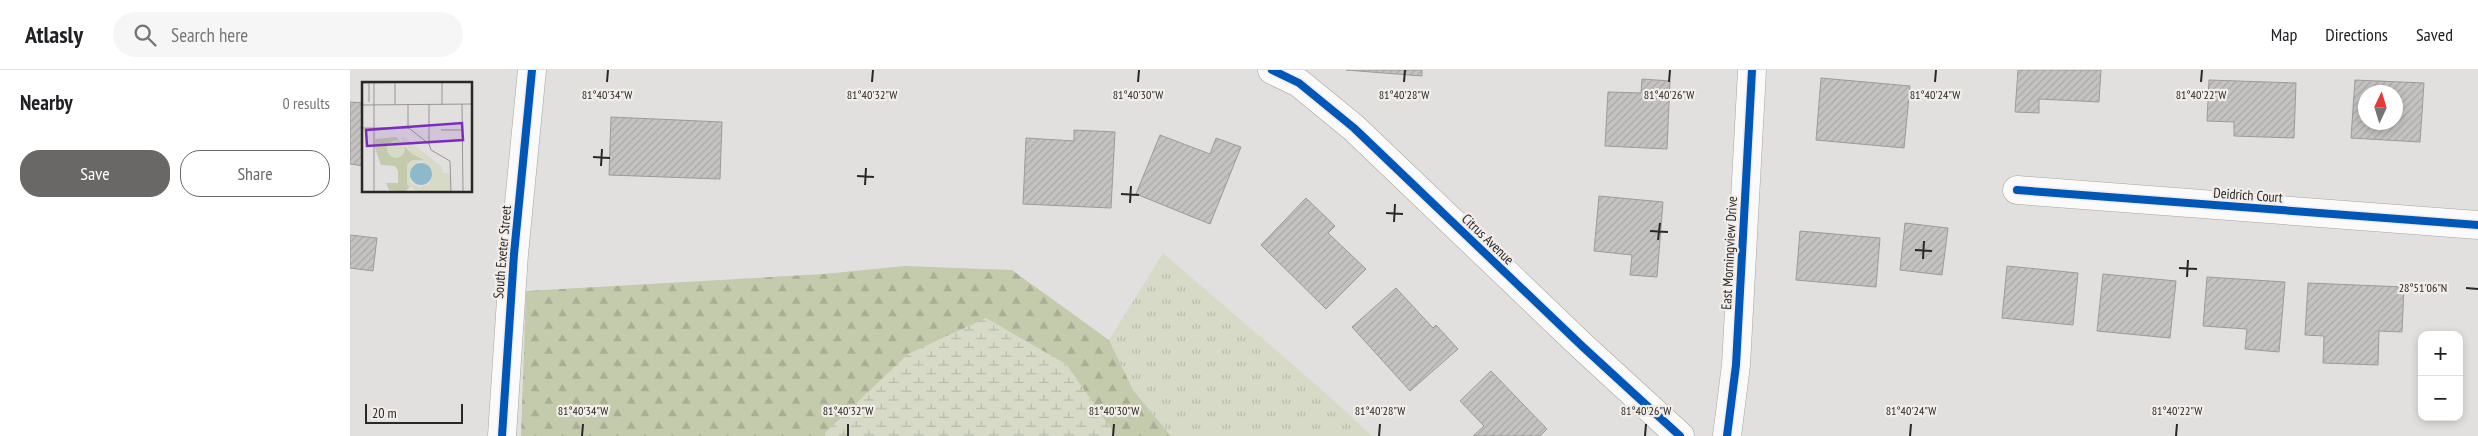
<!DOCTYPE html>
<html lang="en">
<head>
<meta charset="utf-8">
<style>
	body { margin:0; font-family:"PT Sans Narrow",sans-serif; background:#f6f6f6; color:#202124 }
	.controls { position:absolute; right:15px; bottom:15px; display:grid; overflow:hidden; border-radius:10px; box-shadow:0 2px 8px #0003 }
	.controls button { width:45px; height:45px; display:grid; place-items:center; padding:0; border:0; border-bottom:1px solid #e0e0e0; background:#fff; color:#202124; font:25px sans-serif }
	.compass { position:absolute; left:2008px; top:15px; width:45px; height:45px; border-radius:50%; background:#fff; box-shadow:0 2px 8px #0003; rotate:4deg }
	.scale { position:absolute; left:15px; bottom:12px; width:98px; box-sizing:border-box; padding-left:5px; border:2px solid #292826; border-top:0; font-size:14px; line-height:18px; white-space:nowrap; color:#292826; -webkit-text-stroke:4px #f2ede9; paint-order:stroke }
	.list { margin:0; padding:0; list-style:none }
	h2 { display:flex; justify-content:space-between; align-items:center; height:65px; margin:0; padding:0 20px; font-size:21px }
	h2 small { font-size:16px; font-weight:400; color:#757577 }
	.actions { display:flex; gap:10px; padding:15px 20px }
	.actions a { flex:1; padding:11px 0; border:1px solid #6a6866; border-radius:20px; text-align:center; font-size:18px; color:#6a6866 }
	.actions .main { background:#6a6866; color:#fff }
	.icon { flex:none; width:28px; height:28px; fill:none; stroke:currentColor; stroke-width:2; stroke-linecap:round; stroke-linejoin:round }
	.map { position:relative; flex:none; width:2128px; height:366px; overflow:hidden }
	header { display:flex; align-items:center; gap:30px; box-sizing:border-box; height:70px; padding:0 25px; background:#fff; border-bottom:1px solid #e0e0e0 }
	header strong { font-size:24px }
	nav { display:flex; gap:28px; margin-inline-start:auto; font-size:18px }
	.search { width:350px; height:45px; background:#f6f6f6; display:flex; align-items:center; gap:12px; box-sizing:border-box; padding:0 18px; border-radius:28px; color:#757577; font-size:19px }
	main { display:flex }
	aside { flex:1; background:#fff }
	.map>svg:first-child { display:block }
</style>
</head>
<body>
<header>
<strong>Atlasly</strong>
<div class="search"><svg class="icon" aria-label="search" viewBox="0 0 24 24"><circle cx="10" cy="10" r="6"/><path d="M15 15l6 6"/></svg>Search here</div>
<nav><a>Map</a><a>Directions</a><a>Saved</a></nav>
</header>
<main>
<aside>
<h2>Nearby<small>0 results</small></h2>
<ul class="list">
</ul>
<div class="actions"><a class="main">Save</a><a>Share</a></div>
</aside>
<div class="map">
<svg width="2128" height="366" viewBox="0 0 2128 366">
	<defs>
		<pattern id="grass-tufts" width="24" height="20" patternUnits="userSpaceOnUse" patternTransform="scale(1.25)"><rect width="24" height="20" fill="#d6dac7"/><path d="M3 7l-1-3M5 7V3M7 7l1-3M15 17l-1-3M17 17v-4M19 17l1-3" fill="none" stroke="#b8bbab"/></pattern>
		<pattern id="forest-firs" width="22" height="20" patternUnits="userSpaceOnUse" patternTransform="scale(1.25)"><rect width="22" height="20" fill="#c4caac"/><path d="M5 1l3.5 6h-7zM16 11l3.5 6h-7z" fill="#a8ae94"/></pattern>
		<pattern id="wetland-marsh" width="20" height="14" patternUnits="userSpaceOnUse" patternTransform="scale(1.25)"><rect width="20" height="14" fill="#d6dac7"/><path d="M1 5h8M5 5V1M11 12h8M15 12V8" fill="none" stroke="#b8bbab"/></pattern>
		<pattern id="building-hatch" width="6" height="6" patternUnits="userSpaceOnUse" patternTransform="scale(1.25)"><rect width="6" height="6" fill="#c5c3c2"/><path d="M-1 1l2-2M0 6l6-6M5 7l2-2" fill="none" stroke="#a9a8a7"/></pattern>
	</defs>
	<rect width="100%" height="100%" fill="#e2e0de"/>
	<path fill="url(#grass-tufts)" d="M 813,183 L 971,319 L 1022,366 L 821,366 L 783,320 L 759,270 Z"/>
	<path fill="url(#forest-firs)" d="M 555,196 L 662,200 L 759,270 L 783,320 L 821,366 L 766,366 L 716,294 L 476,362 L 475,366 L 171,366 L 176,221 L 474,204 Z"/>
	<path fill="url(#wetland-marsh)" d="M 636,248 L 716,294 L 766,366 L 475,366 L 476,362 L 558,284 Z"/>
	<path fill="url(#building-hatch)" stroke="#9d9b9a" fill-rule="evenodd" d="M 996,0 L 1072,0 L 1072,6 Z
		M 1668,0 L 1751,0 L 1749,32 L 1689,29 L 1689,43 L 1665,42 Z
		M 1471,8 L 1560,16 L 1554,78 L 1466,70 Z
		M 1292,9 L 1320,11 L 1317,79 L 1255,76 L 1258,22 L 1291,23 Z
		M 1859,10 L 1946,13 L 1944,68 L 1884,66 L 1884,52 L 1857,51 Z
		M 2005,10 L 2074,13 L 2070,72 L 2001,68 ZM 2016,22 L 2046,22 L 2046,52 L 2016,52 Z
		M 0,32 L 14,33 L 14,96 L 0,94 Z
		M 261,47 L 372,52 L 370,109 L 259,105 Z
		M 724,60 L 765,62 L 761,138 L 673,134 L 676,68 L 724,71 Z
		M 810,65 L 860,84 L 866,68 L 891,77 L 860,154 L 786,124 Z
		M 1249,126 L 1313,132 L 1307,207 L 1280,205 L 1282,185 L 1244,181 Z
		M 956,128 L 985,156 L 978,163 L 1016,199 L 976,239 L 911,175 Z
		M 1555,153 L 1598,158 L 1592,205 L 1550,200 Z
		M 1450,161 L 1530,168 L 1526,217 L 1446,210 Z
		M 0,165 L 27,168 L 23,201 L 0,198 Z
		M 1657,196 L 1728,203 L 1723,255 L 1652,248 Z
		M 1753,204 L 1826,211 L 1820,268 L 1747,261 Z
		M 1857,207 L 1935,212 L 1929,282 L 1895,279 L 1897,259 L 1853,256 Z
		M 1958,213 L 2054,217 L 2052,262 L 2029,261 L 2028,295 L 1973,293 L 1974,266 L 1955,265 Z
		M 1046,218 L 1083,258 L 1086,255 L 1108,279 L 1060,321 L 1002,257 Z
		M 1141,301 L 1197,359 L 1190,366 L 1123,366 L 1134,356 L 1110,331 Z"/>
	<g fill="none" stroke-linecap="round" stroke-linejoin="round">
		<defs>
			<path id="minor" d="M 922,0 L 949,13 L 1004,58 L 1233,277 L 1330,366
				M 1667,120 L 2128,155
				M 152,366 L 164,184 L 182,0
				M 1377,366 L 1386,295 L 1402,0"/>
		</defs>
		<use href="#minor" stroke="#a5a4a2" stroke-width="29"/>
		<use href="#minor" stroke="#fbfafa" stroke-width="28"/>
		<defs>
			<path id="cycleway" d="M 922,0 L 949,13 L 1004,58 L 1233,277 L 1330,366
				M 1667,120 L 2128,155
				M 152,366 L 164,184 L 182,0
				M 1377,366 L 1386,295 L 1402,0"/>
		</defs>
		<use href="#cycleway" stroke="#f2ede9" stroke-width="11"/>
		<use href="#cycleway" stroke="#0057b8" stroke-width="8"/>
	</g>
	<path fill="none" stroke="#292826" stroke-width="2" d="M 257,12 L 258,0M 522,12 L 523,0M 788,12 L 789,0M 1054,12 L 1055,0M 1319,12 L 1320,0M 1585,12 L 1586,0M 1851,12 L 1852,0M 243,87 L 260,88M 251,96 L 252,79M 507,106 L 524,107M 515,115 L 516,98M 771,124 L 789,125M 780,133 L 781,116M 1036,143 L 1053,144M 1044,152 L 1045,134M 1300,161 L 1318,162M 1308,170 L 1310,153M 1565,180 L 1582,181M 1573,189 L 1574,171M 1829,198 L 1847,199M 1837,207 L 1838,190M 2116,218 L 2128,219M 232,366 L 233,354M 498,366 L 498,354M 763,366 L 764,354M 1029,366 L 1030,354M 1295,366 L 1296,354M 1560,366 L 1561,354M 1826,366 L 1827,354"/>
	<g text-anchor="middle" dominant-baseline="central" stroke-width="4.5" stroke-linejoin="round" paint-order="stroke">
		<g font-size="14" fill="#292826" stroke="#f2ede9">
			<text transform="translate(1898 125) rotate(4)">Deidrich Court</text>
			<text transform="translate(1138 169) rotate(44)">Citrus Avenue</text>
			<text transform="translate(152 182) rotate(-85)">South Exeter Street</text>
			<text transform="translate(1379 183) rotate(-87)">East Morningview Drive</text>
		</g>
	</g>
	<g transform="translate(12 12)">
		<rect width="110" height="110" fill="#e2e0de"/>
		<path d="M 41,54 L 80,85 L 81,91 L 89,91 L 89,110 L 64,110 L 73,87 L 62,76 L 50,72 L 39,58 Z" fill="#d6dac7"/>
		<path d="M 34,55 L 50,72 L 63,78 L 50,78 L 45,102 L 48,105 L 42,110 L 27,108 L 24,101 L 36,101 L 36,89 L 33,84 L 19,83 L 13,66 L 13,57 Z" fill="#c4caac"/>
		<path d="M25 67a9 9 0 1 1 18 0a9 9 0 1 1-18 0ZM 50,78 L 63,78 L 71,83 L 74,95 L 67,109 L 55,110 L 45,102 L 45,82 ZM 59,79 L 70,88 L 70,95 L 68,102 L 58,105 L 49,101 L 48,91 L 50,83 Z" fill="#d6dac7" fill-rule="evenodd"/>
		<path d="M48 92a11 11 0 1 1 22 0a11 11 0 1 1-22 0Z" fill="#8eb9ca"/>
		<path fill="none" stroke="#989694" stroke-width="1" d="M 33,0 L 33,23M 80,0 L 80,23M 0,1 L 74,0M 7,20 L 7,1M 100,22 L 101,110M 0,23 L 110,22M 46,45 L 46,23M 0,46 L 47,46 L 67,62 L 69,68 L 88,79 L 89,110M 79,48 L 101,48M 67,62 L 67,23M 12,110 L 12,0"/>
		<path fill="#7b2cbf" fill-opacity="0.15" stroke="#7b2cbf" stroke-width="2.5" d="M 100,41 L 101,58 L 5,64 L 4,48 Z"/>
		<rect width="110" height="110" fill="none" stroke="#292826" stroke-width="2.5"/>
	</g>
	<g font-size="12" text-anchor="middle" fill="#292826" stroke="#f2ede9" stroke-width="4.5" stroke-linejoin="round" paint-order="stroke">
		<text x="257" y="29">81°40'34"W</text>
		<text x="522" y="29">81°40'32"W</text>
		<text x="788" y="29">81°40'30"W</text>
		<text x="1054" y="29">81°40'28"W</text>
		<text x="1319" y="29">81°40'26"W</text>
		<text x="1585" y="29">81°40'24"W</text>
		<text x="1851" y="29">81°40'22"W</text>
		<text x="2073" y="222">28°51'06"N</text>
		<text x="233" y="345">81°40'34"W</text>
		<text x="498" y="345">81°40'32"W</text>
		<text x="764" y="345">81°40'30"W</text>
		<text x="1030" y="345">81°40'28"W</text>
		<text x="1296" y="345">81°40'26"W</text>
		<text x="1561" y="345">81°40'24"W</text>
		<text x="1827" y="345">81°40'22"W</text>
	</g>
</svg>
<div class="controls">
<button>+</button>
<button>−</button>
</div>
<svg class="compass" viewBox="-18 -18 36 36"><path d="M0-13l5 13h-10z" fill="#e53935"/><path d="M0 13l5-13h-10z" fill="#757577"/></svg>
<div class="scale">20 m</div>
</div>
</main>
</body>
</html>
